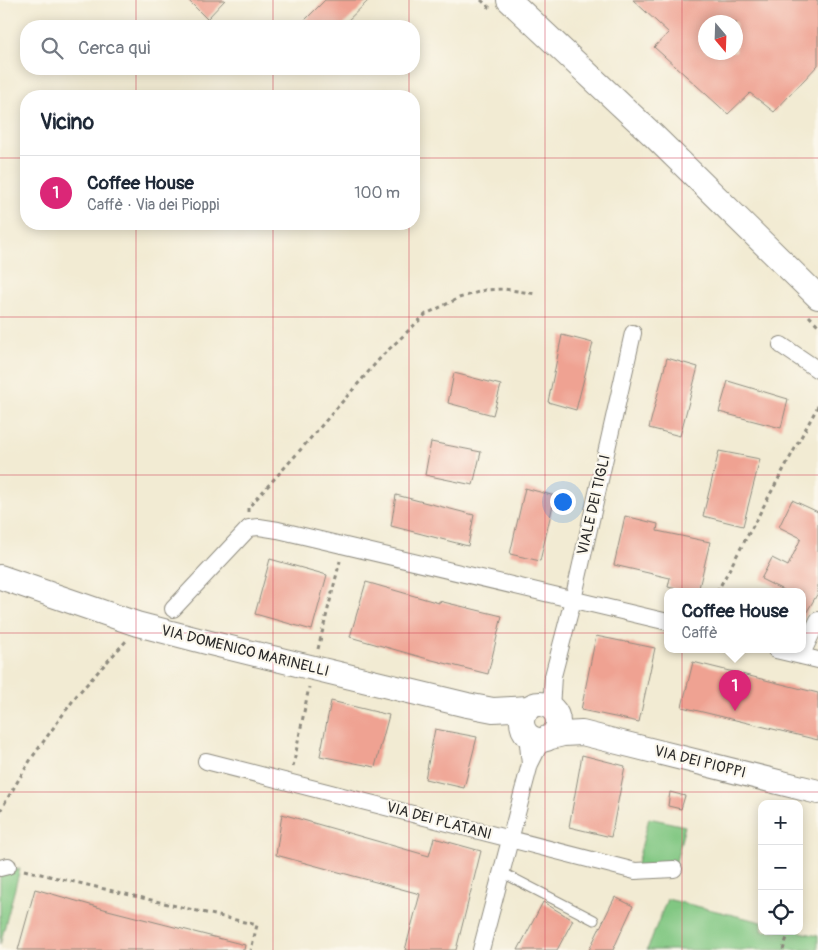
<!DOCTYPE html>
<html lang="it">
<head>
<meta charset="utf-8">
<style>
	body { margin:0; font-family:Pangolin,sans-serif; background:#f2f2f3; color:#1f2937 }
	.controls { position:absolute; right:15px; bottom:15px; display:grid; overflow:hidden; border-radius:10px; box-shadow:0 2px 12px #0003 }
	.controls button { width:45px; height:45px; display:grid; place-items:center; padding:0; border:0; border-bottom:1px solid #e0e1e3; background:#fff; color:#1f2937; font:25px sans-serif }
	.compass { position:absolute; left:698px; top:15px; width:45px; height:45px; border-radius:50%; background:#fff; box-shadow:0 2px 12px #0003; rotate:161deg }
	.you { position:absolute; left:562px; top:501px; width:18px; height:18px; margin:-12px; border:4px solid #fff; border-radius:50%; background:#1a73e8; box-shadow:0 0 0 8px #1a73e833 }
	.badge { display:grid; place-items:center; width:32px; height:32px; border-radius:50%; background:#db2777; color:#fff; font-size:16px; font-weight:700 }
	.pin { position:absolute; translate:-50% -41px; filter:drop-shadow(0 1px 2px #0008) }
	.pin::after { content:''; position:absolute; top:26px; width:18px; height:15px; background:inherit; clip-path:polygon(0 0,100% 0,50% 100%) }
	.popup { position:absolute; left:664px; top:588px; width:142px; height:65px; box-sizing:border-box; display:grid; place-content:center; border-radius:10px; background:#fff; filter:drop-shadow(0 1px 4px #0005); font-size:16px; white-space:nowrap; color:#747a83 }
	.popup b { font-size:19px; color:#1f2937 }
	.popup::after { content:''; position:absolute; left:50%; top:100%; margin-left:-10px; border:10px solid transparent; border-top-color:#fff }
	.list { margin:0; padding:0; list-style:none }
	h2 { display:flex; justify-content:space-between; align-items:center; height:65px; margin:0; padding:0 20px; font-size:21px }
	h2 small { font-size:16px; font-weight:400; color:#747a83 }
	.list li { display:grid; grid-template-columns:32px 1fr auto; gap:15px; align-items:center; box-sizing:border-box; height:75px; padding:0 20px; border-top:1px solid #e0e1e3 }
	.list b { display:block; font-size:19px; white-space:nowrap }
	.list p { margin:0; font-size:16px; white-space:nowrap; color:#747a83 }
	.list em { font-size:16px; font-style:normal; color:#747a83 }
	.icon { flex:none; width:28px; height:28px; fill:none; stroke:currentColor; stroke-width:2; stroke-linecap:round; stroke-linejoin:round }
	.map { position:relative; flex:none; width:818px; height:950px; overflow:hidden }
	.search { position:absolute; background:#fff; box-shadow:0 2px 12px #0003; left:20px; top:20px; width:400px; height:55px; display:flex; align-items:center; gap:12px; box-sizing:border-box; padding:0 18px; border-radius:20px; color:#747a83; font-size:19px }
	.panel { position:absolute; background:#fff; box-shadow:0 2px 12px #0003; left:20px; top:90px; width:400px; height:140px; border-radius:20px }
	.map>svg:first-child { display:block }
</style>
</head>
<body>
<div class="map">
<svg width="818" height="950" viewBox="0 0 818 950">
	<rect width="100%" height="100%" fill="#fbf7ec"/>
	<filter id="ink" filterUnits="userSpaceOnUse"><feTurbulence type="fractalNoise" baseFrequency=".02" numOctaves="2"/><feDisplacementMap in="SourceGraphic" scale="10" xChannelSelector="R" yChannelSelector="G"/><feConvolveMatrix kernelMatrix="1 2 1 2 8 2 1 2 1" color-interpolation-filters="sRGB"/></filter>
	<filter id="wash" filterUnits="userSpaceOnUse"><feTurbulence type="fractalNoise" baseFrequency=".0096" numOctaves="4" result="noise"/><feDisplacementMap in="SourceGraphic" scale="20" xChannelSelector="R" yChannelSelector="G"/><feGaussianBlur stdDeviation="1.12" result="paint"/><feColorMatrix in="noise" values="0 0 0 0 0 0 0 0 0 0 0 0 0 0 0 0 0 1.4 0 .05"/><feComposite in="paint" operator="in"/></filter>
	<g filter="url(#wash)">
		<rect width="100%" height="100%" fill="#f2ebd3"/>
		<path fill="#81c782" stroke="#567956" d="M 649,818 L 685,826 L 674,869 L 635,871 Z
			M 20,869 L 0,945 L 0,872 Z
			M 667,899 L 762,922 L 762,931 L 797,931 L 818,936 L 818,950 L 647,950 Z"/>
		<g id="blocks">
			<path fill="#efa292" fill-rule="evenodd" d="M 188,0 L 225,0 L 207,19 Z
				M 325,0 L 369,0 L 342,26 L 299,26 Z
				M 633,0 L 818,0 L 818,65 L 774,112 L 750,93 L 728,114 L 654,47 L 669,33 ZM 706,22 L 736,22 L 736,52 L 706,52 Z
				M 562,335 L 593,343 L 576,410 L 548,402 Z
				M 667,358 L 698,367 L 680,436 L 649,428 Z
				M 454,373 L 501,385 L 493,415 L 448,403 Z
				M 728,381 L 788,399 L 781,428 L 719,412 Z
				M 431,442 L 481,452 L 473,485 L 425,475 Z
				M 719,451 L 760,459 L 743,526 L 703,516 Z
				M 525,488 L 555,496 L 540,561 L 510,554 Z
				M 396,495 L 474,515 L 468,546 L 391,526 Z
				M 792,500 L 818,512 L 818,593 L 802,620 L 802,592 L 787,592 L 761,579 L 772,558 L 788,566 L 801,538 L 779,527 Z
				M 625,516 L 658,524 L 657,531 L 710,542 L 698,592 L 688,592 L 668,587 L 670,578 L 614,565 Z
				M 270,559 L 327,575 L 312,630 L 255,614 Z
				M 366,582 L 439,603 L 439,601 L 502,616 L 488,674 L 428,659 L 350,637 Z
				M 596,636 L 655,648 L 639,722 L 581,710 Z
				M 693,662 L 818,693 L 818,740 L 682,707 Z
				M 331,701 L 389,715 L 375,767 L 320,756 Z
				M 435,729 L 477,737 L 464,788 L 425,779 Z
				M 582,755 L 625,766 L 611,837 L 569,827 Z
				M 670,792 L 685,796 L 681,809 L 668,806 Z
				M 282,814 L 429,856 L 434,838 L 481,851 L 456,950 L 405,950 L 420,894 L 276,855 Z
				M 35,889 L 104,909 L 245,945 L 244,950 L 18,950 Z
				M 615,897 L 633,906 L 613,950 L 589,950 Z
				M 543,902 L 573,920 L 557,950 L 518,950 Z"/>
		</g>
	</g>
	<g filter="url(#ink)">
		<use href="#blocks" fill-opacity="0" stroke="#8e8b7f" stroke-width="1"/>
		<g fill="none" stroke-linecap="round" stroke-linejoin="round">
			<defs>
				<path id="lane" d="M 501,872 L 594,920"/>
				<path id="street" d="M 781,345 L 818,370
					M 173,609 L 249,528 L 259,527 L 278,530 L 668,622
					M 776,650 L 818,660
					M 801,656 L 818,620
					M 551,709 L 553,676 L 573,600 L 633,333
					M 527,734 L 530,764
					M 206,761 L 635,871 L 674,869
					M 0,868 L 8,866
					M 481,950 L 530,764 L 538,748 L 545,739"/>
				<path id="secondary" d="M 509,0 L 654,136 L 818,297
					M 0,577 L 137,624 L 210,643 L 467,705 L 493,710 L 529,708
					M522 722a18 18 0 1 1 36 0a18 18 0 1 1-36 0Z
					M 547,738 L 563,734 L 582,733 L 818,792"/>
			</defs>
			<use href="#lane" stroke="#8e8b7f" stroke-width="11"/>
			<use href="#street" stroke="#8e8b7f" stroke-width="18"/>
			<use href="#secondary" stroke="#8e8b7f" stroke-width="26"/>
			<path stroke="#8e8b7f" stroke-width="3" stroke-dasharray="4 4" stroke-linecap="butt" d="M 481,0 L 490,8
				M 809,316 L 818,325
				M 248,512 L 248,508 L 295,456 L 383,355 L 426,314 L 459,298 L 485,290 L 504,289 L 537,294
				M 717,592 L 818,406
				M 318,649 L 340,561
				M 293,767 L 309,687
				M 0,811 L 31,759 L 77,695 L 126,641
				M 24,870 L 257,925 L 251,950
				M 783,950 L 789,931"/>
			<use href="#lane" stroke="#fff" stroke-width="9"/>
			<use href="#street" stroke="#fff" stroke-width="16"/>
			<use href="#secondary" stroke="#fff" stroke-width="24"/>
		</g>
	</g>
	<path fill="none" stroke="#d1495b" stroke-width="1" stroke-opacity="0.55" d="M 136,0 L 136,26M 273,0 L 273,26M 409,0 L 409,26M 545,0 L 545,950M 682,0 L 682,950M 136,69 L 136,96M 273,69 L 273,96M 409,69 L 409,96M 0,158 L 26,158M 414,158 L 818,158M 136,224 L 136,950M 273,224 L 273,950M 409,224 L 409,950M 0,317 L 818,317M 0,475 L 818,475M 0,633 L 818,633M 0,792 L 818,792"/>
	<g text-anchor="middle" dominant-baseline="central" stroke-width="4.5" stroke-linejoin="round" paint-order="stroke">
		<g font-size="15" fill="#2b2b2b" stroke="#fbf7ec">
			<text transform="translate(594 505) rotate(-77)">VIALE DEI TIGLI</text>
			<text transform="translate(245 651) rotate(14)">VIA DOMENICO MARINELLI</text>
			<text transform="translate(700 762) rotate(14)">VIA DEI PIOPPI</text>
			<text transform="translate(439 821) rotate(15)">VIA DEI PLATANI</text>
		</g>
	</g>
</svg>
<div class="controls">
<button>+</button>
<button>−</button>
<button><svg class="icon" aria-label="locate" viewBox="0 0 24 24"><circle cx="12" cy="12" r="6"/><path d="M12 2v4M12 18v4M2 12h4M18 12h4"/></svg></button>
</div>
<svg class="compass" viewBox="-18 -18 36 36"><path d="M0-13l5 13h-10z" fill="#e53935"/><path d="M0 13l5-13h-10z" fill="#747a83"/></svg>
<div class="you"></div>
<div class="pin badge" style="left:735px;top:711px">1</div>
<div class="popup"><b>Coffee House</b>Caffè</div>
<div class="search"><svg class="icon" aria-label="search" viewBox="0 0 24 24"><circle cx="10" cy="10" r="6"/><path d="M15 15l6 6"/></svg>Cerca qui</div>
<section class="panel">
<h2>Vicino<small></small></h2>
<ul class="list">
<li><span class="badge">1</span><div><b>Coffee House</b><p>Caffè · Via dei Pioppi</p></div><em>100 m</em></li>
</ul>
</section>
</div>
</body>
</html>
